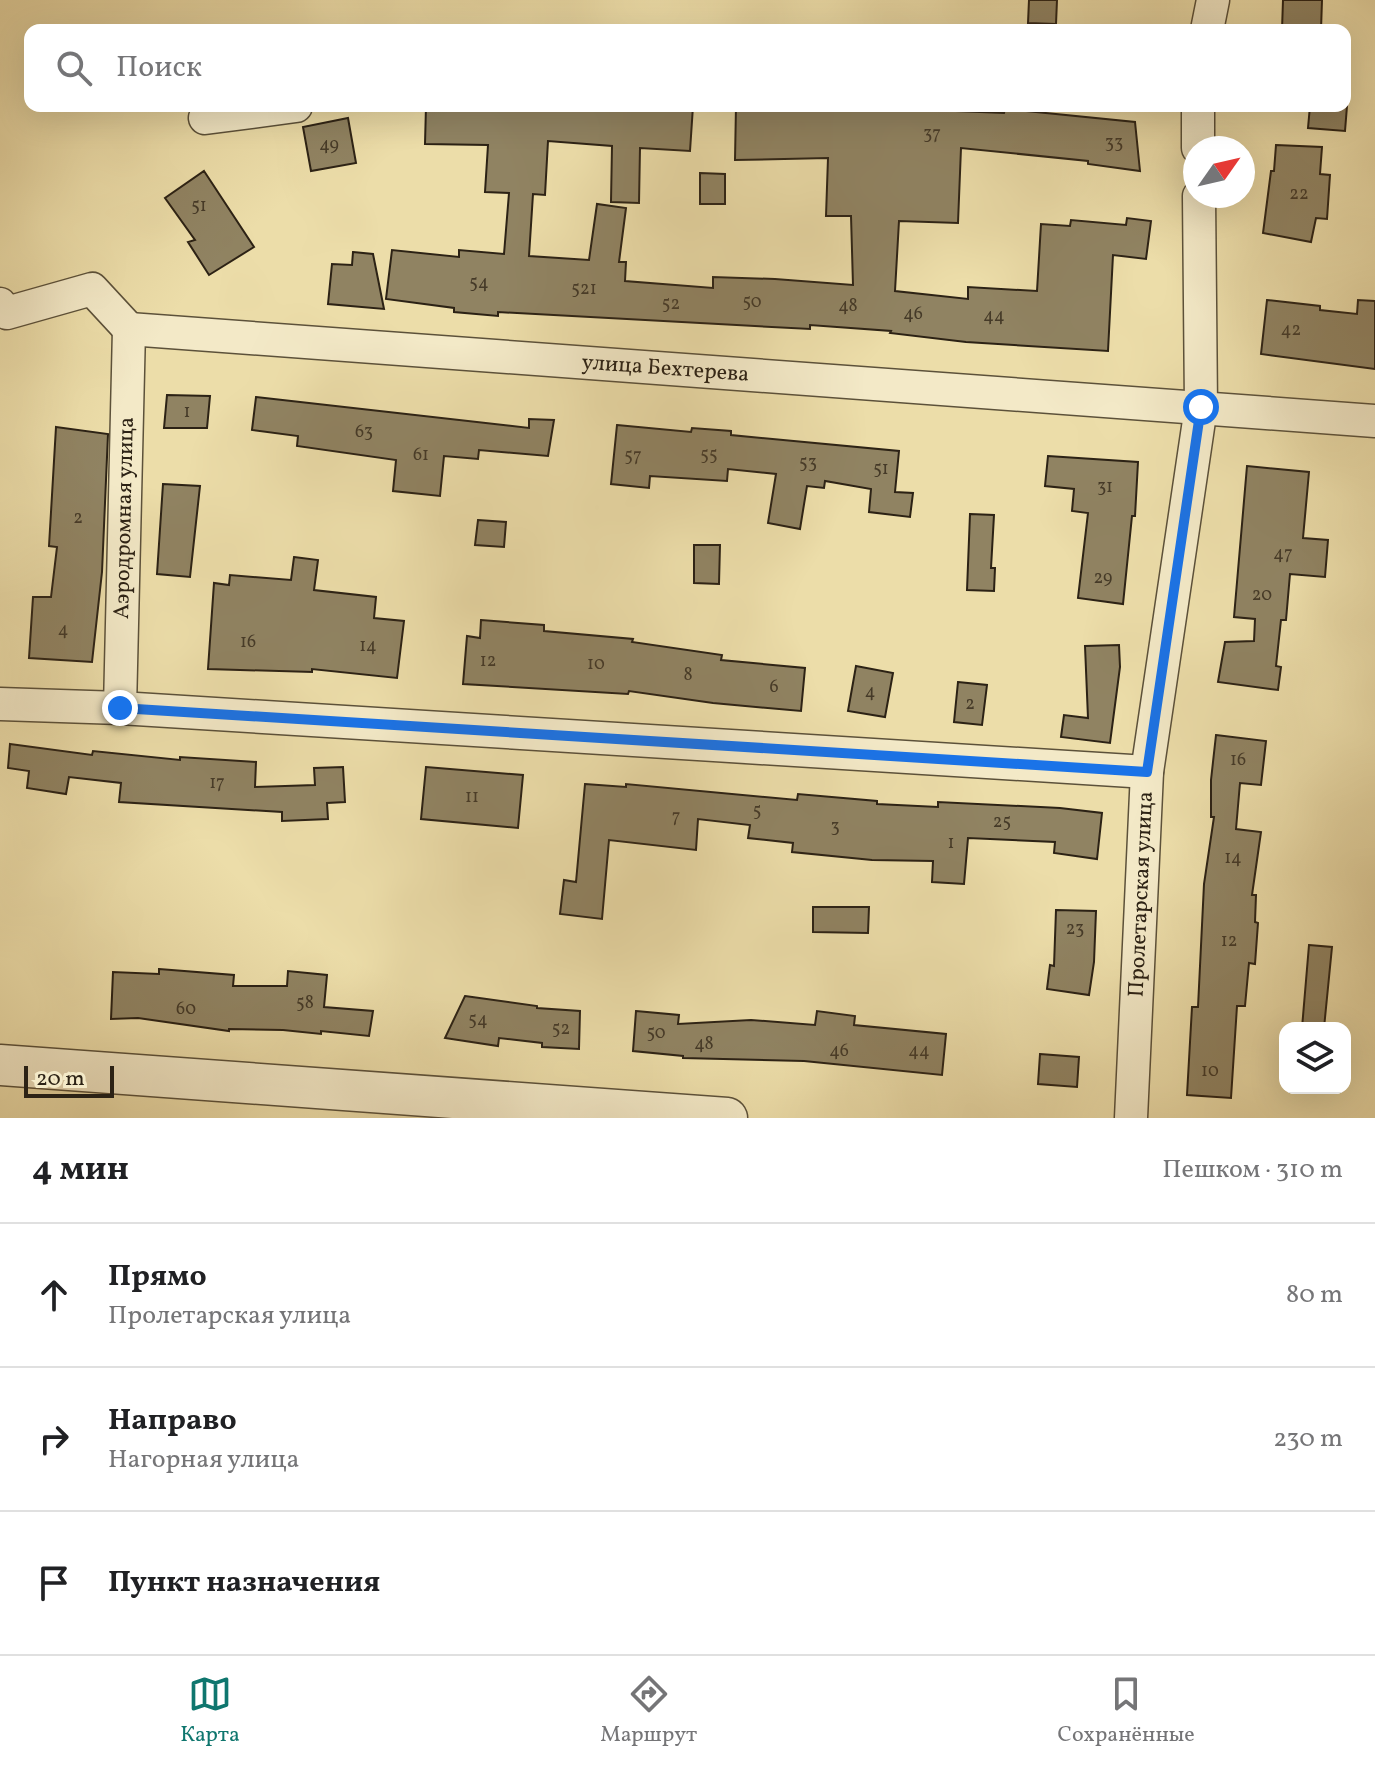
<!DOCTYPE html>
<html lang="ru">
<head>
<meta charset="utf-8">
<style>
	body { margin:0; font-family:Vollkorn,serif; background:#f6f6f6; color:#202124 }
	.controls { position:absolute; right:24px; bottom:24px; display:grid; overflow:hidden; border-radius:16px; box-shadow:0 8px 32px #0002 }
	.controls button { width:72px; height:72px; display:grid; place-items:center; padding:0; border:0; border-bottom:2px solid #e0e0e0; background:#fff; color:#202124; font:40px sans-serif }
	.compass { position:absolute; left:1183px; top:136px; width:72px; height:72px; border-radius:50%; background:#fff; box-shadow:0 8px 32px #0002; rotate:56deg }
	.scale { position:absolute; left:24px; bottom:20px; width:90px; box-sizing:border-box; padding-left:8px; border:4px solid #2c2215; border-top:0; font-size:22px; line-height:28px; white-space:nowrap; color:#2c2215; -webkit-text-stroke:6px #f3e9c7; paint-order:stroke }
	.stop { position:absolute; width:24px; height:24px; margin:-18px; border:6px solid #1a73e8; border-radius:50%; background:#fff }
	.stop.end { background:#1a73e8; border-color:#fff; box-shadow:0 2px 8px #0008 }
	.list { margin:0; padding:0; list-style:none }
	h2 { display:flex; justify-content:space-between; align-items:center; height:104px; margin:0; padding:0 32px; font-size:34px }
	h2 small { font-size:26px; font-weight:400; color:#757577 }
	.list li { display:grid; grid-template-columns:52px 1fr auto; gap:24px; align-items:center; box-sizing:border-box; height:144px; padding:0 32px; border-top:2px solid #e0e0e0 }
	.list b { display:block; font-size:30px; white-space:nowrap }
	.list p { margin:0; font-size:26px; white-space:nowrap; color:#757577 }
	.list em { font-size:26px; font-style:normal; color:#757577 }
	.icon { flex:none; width:44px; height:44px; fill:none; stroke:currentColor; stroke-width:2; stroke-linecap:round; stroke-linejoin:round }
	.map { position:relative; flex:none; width:1375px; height:1118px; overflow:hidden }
	.search { position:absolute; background:#fff; box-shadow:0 8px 32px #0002; left:24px; right:24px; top:24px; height:88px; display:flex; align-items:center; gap:20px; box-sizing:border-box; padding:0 28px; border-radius:16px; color:#757577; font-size:30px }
	.sheet { height:536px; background:#fff }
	nav { display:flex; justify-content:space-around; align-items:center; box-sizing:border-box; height:112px; border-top:2px solid #e0e0e0; background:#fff; font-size:22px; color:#757577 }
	nav a { display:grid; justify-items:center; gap:4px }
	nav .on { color:#0f766e }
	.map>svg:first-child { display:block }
</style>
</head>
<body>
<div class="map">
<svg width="1375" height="1118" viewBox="0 0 1375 1118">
	<rect width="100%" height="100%" fill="#ecdda9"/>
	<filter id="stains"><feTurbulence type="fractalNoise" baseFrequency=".0025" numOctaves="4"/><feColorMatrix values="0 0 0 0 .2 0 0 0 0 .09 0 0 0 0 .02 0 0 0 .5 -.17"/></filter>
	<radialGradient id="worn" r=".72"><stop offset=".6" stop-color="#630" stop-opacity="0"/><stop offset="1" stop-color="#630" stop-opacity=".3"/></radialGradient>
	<path fill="#908362" stroke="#2c2215" stroke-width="2" d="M 1029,0 L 1057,0 L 1056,24 L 1028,23 Z
		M 1283,0 L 1322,0 L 1321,30 L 1282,30 Z
		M 426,106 L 693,106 L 690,151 L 640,148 L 639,203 L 611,202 L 612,146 L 548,141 L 545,195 L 533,194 L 529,256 L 589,260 L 597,204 L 626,208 L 619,262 L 626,262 L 625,281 L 713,288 L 713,277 L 775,279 L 853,285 L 851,216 L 826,216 L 828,158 L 735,160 L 736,106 L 883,106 L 883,108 L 1004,113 L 1005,109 L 1135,122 L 1140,171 L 1088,164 L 1088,161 L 961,148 L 958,223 L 899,221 L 895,291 L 968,299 L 968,287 L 1037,291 L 1041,224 L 1070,226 L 1071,220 L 1126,225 L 1127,218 L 1151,221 L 1146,259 L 1113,255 L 1108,351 L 966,342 L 890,333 L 891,331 L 810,325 L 810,329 L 498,312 L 498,316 L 454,312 L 454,308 L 386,299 L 392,250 L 459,257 L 459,250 L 504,254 L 509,193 L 485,192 L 488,145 L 425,144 Z
		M 1310,106 L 1347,106 L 1345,131 L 1308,128 Z
		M 348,118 L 356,163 L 311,171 L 303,127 Z
		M 1276,145 L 1322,147 L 1320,174 L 1330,175 L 1327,219 L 1316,218 L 1311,242 L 1263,233 L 1271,171 L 1274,171 Z
		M 204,171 L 254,247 L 209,275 L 188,242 L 195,240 L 165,198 Z
		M 700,173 L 725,174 L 725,204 L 700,204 Z
		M 353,252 L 373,254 L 384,309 L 328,304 L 332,264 L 352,265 Z
		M 1267,300 L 1320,306 L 1320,310 L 1357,314 L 1358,300 L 1375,301 L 1375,369 L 1261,354 Z
		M 167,395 L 210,396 L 207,428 L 164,428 Z
		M 256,397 L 529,428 L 529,419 L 554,420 L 548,456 L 479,450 L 478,459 L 444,456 L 440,496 L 393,491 L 396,460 L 297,446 L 298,436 L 252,430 Z
		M 617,425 L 691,432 L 692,428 L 731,431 L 731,435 L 899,451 L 895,492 L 913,493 L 910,517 L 869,512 L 871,489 L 825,481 L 824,488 L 807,486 L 800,529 L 768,523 L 776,474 L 728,469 L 727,481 L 650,476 L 649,488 L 611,484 Z
		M 56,427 L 108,434 L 102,572 L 92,662 L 29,658 L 33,597 L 51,597 L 57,547 L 49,546 Z
		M 1048,456 L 1138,462 L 1135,516 L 1132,516 L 1123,604 L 1078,598 L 1088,513 L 1072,511 L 1074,489 L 1045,486 Z
		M 1247,466 L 1309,472 L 1303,538 L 1328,540 L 1325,577 L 1290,574 L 1286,620 L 1281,620 L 1276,666 L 1281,667 L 1278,690 L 1218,682 L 1225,642 L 1254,641 L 1255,619 L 1234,617 Z
		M 163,484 L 200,486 L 190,577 L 157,574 Z
		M 970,514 L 994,515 L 991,568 L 995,568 L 994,591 L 967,590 Z
		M 478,520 L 506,522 L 504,547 L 475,545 Z
		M 694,545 L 720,545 L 719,584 L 694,583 Z
		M 294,557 L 318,560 L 314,590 L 376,597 L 374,618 L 404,621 L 397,678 L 312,669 L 312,672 L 208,669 L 214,583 L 229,585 L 230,575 L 291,580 Z
		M 481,620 L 544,625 L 544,631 L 633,639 L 632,642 L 722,655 L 721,660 L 805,668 L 801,711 L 713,703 L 629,691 L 628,694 L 463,684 L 467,636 L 480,638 Z
		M 1119,645 L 1120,667 L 1110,743 L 1061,737 L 1064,715 L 1088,718 L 1085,646 Z
		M 856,666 L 893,673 L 885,717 L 848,711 Z
		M 958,682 L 987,685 L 982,725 L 954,722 Z
		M 1216,735 L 1266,741 L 1261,785 L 1240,783 L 1236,829 L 1261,832 L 1252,895 L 1256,895 L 1255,922 L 1258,923 L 1255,964 L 1249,963 L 1245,1006 L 1237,1006 L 1231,1098 L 1187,1095 L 1192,1007 L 1198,1007 L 1204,884 L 1214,817 L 1211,817 L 1211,780 Z
		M 10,744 L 92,755 L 93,751 L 180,760 L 180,757 L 256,762 L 255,787 L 315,785 L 314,768 L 343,767 L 345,802 L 327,803 L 328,819 L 282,821 L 282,812 L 119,802 L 121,783 L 69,777 L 66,794 L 27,788 L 29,771 L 8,768 Z
		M 426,767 L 523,775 L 518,828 L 421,819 Z
		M 585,784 L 626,787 L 626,784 L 797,800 L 798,794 L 877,801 L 877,804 L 938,807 L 938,802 L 1060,808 L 1102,813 L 1097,859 L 1054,853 L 1055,842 L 968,838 L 964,884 L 932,882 L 933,861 L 872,860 L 792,852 L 793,843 L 748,838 L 750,825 L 698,819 L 696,850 L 609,840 L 602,919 L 560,914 L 564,880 L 576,882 Z
		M 813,907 L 869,907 L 868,933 L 813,932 Z
		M 1056,910 L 1096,911 L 1094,962 L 1089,995 L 1047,989 L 1050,965 L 1054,966 Z
		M 1309,945 L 1332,947 L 1324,1028 L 1302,1028 Z
		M 159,969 L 234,975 L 233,986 L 287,986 L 288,971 L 327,975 L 324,1007 L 373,1011 L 369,1036 L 321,1031 L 321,1034 L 283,1030 L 229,1029 L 229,1031 L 138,1018 L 111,1019 L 113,972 L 159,974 Z
		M 465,996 L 537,1006 L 537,1008 L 580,1011 L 579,1049 L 542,1047 L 542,1043 L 499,1038 L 498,1046 L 445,1038 Z
		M 636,1011 L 679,1015 L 678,1024 L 751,1020 L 815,1025 L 817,1011 L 855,1016 L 854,1025 L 946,1034 L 942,1075 L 804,1061 L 683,1058 L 683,1056 L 633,1051 Z
		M 1040,1054 L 1079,1057 L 1077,1087 L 1038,1084 Z"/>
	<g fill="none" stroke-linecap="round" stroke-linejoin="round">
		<defs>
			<g id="minor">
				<path d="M 1207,30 L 1213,0"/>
				<path d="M 1198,106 L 1198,148"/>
				<path d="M 205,118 L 296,106"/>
				<path d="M 0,304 L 7,313 L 92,289 L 129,329"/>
				<path id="s1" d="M 129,329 L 1375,421"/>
				<path d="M 0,704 L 120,708 L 1147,772"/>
				<path id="s2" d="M 120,708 L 129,329"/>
				<path id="s3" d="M 1131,1118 L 1147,772 L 1201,407 L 1199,196"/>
			</g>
			<path id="tertiary" d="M 0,1065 L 727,1118"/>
		</defs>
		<use href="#minor" stroke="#5c513a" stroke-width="35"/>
		<use href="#tertiary" stroke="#5c513a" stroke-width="43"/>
		<use href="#minor" stroke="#f3e9c7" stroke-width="32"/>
		<use href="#tertiary" stroke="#f3e9c7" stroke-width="40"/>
	</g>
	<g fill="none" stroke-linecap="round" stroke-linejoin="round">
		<path stroke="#1a73e8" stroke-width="10" d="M 120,708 L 1147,772 L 1201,407"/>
	</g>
	<g text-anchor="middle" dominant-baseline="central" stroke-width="7" stroke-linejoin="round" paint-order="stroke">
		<g font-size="18" fill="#453a28">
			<text x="932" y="134">37</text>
			<text x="1114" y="143">33</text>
			<text x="329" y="145">49</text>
			<text x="1299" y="194">22</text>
			<text x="199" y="206">51</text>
			<text x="479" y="283">54</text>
			<text x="584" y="289">521</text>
			<text x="752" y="302">50</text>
			<text x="671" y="304">52</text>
			<text x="848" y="306">48</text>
			<text x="913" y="314">46</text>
			<text x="994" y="316">44</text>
			<text x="1291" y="330">42</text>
			<text x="187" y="412">1</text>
			<text x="364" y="432">63</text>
			<text x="421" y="455">61</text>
			<text x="709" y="455">55</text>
			<text x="633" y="456">57</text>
			<text x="808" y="463">53</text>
			<text x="881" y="469">51</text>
			<text x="1105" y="487">31</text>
			<text x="78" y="518">2</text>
			<text x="1283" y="554">47</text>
			<text x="1103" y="578">29</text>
			<text x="1262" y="595">20</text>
			<text x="63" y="630">4</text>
			<text x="248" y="642">16</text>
			<text x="368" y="646">14</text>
			<text x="488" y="661">12</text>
			<text x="596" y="664">10</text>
			<text x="688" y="675">8</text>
			<text x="774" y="687">6</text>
			<text x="870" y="692">4</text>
			<text x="970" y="704">2</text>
			<text x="1238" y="760">16</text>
			<text x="217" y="783">17</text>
			<text x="472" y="797">11</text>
			<text x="757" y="811">5</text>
			<text x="676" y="817">7</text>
			<text x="1002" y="822">25</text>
			<text x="835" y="827">3</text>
			<text x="951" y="843">1</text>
			<text x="1233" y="858">14</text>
			<text x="1075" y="929">23</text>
			<text x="1229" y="941">12</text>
			<text x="305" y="1003">58</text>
			<text x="186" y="1009">60</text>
			<text x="478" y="1020">54</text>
			<text x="561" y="1029">52</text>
			<text x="656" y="1033">50</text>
			<text x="704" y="1044">48</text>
			<text x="839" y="1051">46</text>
			<text x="919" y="1051">44</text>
			<text x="1210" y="1071">10</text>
		</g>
		<g font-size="22" fill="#2c2215" stroke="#f3e9c7">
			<text stroke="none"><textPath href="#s1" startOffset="538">улица Бехтерева</textPath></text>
			<text stroke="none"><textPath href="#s2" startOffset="190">Аэродромная улица</textPath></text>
			<text stroke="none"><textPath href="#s3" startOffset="224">Пролетарская улица</textPath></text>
		</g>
	</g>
	<rect width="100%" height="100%" filter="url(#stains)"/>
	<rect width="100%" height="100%" fill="url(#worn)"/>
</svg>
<div class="controls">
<button><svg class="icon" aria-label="layers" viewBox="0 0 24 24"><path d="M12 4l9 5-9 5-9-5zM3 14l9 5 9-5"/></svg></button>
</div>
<svg class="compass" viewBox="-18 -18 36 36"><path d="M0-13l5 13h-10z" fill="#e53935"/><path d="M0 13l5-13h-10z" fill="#757577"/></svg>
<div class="scale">20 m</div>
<div class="stop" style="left:1201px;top:407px"></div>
<div class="stop end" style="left:120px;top:708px"></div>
<div class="search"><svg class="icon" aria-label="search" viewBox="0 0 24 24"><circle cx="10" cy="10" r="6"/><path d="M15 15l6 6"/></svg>Поиск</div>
</div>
<section class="sheet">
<h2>4 мин<small>Пешком · 310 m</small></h2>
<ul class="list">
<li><svg class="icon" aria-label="ahead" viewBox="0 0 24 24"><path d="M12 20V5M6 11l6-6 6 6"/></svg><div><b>Прямо</b><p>Пролетарская улица</p></div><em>80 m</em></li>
<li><svg class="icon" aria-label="right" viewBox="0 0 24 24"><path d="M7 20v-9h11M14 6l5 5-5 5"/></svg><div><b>Направо</b><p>Нагорная улица</p></div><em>230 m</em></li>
<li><svg class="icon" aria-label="arrive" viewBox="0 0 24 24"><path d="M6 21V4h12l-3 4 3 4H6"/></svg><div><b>Пункт назначения</b></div></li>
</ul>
</section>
<nav>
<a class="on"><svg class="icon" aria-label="map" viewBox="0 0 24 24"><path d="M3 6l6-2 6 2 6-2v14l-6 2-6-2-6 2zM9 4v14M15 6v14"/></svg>Карта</a>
<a><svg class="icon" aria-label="directions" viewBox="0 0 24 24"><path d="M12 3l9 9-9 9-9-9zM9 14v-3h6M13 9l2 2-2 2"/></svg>Маршрут</a>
<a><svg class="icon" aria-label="saved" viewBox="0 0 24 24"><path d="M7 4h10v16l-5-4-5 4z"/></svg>Сохранённые</a>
</nav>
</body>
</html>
